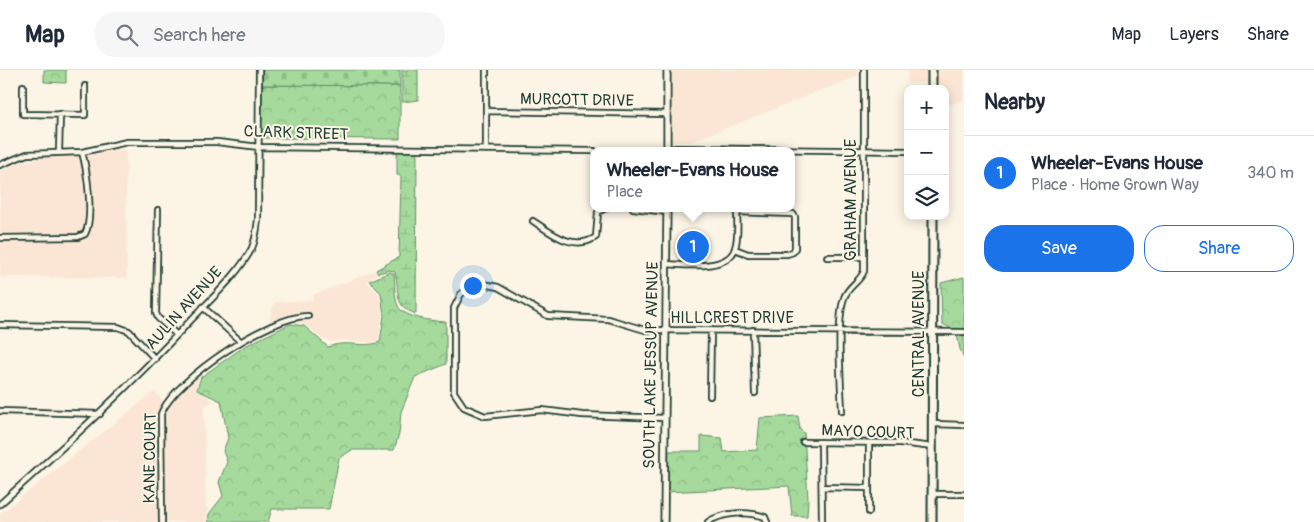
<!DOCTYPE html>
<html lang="en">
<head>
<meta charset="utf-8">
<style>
	body { margin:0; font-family:Pangolin,sans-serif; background:#f6f6f7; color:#1f2937 }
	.controls { position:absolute; right:15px; top:15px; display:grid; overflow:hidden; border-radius:10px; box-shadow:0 2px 12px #0003 }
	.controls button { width:45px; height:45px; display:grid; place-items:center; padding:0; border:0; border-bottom:1px solid #e0e1e3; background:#fff; color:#1f2937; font:25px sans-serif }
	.you { position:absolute; left:472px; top:215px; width:18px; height:18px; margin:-12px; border:4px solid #fff; border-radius:50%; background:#1a73e8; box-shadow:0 0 0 8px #1a73e833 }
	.badge { display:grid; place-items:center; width:32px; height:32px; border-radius:50%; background:#1a73e8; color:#fff; font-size:16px; font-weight:700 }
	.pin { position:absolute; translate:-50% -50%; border:2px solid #fff; box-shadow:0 1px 5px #0006 }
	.popup { position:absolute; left:590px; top:77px; width:205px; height:65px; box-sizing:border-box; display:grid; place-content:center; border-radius:10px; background:#fff; filter:drop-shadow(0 1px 4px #0005); font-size:16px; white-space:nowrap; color:#747a83 }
	.popup b { font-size:19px; color:#1f2937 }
	.popup::after { content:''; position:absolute; left:50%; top:100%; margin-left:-10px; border:10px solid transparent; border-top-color:#fff }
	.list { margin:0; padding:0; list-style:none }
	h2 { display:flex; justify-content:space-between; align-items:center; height:65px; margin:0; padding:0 20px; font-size:21px }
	h2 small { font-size:16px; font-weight:400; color:#747a83 }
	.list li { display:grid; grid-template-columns:32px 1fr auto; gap:15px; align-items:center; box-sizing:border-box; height:75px; padding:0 20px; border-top:1px solid #e0e1e3 }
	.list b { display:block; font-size:19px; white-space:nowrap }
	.list p { margin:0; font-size:16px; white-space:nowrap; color:#747a83 }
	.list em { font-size:16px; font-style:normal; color:#747a83 }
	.actions { display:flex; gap:10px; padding:15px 20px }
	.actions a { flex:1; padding:11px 0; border:1px solid #1a73e8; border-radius:20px; text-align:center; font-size:18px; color:#1a73e8 }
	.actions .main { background:#1a73e8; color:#fff }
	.icon { flex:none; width:28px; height:28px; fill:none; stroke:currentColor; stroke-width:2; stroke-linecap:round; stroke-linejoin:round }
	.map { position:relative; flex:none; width:964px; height:452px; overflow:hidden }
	header { display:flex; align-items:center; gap:30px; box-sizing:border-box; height:70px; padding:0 25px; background:#fff; border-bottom:1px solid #e0e1e3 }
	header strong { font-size:24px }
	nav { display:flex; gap:28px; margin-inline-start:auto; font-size:18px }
	.search { width:350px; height:45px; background:#f6f6f7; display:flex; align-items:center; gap:12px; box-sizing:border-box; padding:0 18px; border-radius:20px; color:#747a83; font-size:19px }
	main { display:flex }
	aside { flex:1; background:#fff }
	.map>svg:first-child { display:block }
</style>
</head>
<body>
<header>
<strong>Map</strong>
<div class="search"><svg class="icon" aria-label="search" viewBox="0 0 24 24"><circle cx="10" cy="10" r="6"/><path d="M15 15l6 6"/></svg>Search here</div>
<nav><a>Map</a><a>Layers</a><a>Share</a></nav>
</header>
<main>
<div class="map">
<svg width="964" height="452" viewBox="0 0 964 452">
	<defs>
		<pattern id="forest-crowns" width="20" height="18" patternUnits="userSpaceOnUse" patternTransform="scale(1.25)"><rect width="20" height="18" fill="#a5da9c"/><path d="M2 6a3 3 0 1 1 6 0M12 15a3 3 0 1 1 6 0" fill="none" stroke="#8ebc87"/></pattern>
		<pattern id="wetland-marsh" width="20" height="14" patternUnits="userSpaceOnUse" patternTransform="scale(1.25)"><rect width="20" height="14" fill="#a5da9c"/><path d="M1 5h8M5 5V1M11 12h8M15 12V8" fill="none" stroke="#8ebc87"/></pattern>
		<pattern id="cemetery-stones" width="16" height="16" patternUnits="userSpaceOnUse" patternTransform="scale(1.25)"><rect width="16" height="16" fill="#a5da9c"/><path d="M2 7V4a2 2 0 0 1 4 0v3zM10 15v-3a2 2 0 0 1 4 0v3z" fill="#8ebc87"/></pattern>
	</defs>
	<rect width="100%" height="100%" fill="#fcf5e5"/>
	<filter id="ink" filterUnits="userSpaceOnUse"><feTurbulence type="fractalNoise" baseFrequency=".02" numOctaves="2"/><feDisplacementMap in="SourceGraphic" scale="10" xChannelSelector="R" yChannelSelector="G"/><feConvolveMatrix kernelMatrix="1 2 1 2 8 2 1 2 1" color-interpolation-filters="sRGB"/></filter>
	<g filter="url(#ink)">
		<path fill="#fbe6d5" d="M 671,0 L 858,0 L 858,6 L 691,72 L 671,72 Z
			M 908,0 L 930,0 L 930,12 L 907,13 Z
			M 935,0 L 964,0 L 964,30 L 945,36 L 945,19 L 937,19 Z
			M 123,79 L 126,83 L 127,208 L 0,207 L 0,101 L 20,92 L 45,87 L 77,87 Z
			M 376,200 L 378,203 L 367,211 L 379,224 L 382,246 L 379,270 L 373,273 L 339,270 L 333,272 L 322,269 L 305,254 L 290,252 L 286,254 L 297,248 L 310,249 L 310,244 L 296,243 L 269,251 L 274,232 L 313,230 L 313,225 Z
			M 207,299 L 199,308 L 195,320 L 208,327 L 212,332 L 204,336 L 206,438 L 210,438 L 207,443 L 206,452 L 164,452 L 163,344 L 167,334 Z
			M 155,321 L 163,331 L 159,344 L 159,452 L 0,452 L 0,444 Z"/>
		<path fill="url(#forest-crowns)" stroke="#628c68" d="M 44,0 L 66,0 L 66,13 L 44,12 Z
			M 262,15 L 400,16 L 400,69 L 261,68 Z
			M 390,202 L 394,204 C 395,213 394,227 398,236 C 403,248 434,251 446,252 L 446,294 L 415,307 L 401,342 L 399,364 L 394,380 L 352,380 L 339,388 L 329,439 L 272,439 L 268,452 L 208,452 L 209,444 L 223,426 L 219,412 L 227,392 L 223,381 L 228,368 L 221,331 L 197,320 L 201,307 L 245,276 L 290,254 L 304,256 L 328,277 C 347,269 363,279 380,272 L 384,246 L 381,223 L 369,211 Z
			M 964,207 L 964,288 L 960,279 L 956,260 L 942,254 L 941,213 Z
			M 798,346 L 800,360 L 804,363 L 808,429 L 807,446 L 792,446 L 789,416 L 666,422 L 666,381 L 701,381 L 701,366 L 722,368 L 724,382 L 757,380 L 760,348 Z"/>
		<path fill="url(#wetland-marsh)" stroke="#628c68" d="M 402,0 L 418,0 L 418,30 L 402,32 Z
			M 397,81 L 417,82 L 416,244 C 393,236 400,223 395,202 L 390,200 L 378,203 L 376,200 L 399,187 L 401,106 L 397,105 Z"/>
		<path fill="url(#cemetery-stones)" stroke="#628c68" d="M 262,0 L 400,0 L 400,16 L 262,15 Z"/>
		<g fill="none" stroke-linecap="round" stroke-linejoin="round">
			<defs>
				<path id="minor" d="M 23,16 L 23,44 L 85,45 L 85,16
					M 486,41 L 667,44
					M 486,80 L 486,0
					M 664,81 L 675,78 L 908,81
					M 59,82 L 60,44
					M 0,95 L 27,84 L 82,82 L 127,72 L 217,72 L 259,77 L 594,81
					M 633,138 L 667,142
					M 158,140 L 156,243 L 158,248 L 177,265
					M 533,151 C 551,163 574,182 596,167 L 598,142 L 606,138
					M 0,168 L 78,167 L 85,164 C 94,147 87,100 82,82
					M 735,179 L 748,184 L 787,184 L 793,182 L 795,178 L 795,147 L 793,144 L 737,142
					M 827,187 L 864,187
					M 666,194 C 685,195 729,201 735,178 C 739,166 737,151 737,138
					M 203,237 L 240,271
					M 0,255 L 118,257 L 129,261 L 155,289
					M 753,260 L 755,323
					M 710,326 L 711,260
					M 0,341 L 100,344
					M 842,341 C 841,315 836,251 844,228 C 848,216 860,212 864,201 L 864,0
					M 664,348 L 582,345 L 542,340 L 485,346 L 464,337 L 454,322 L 454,238 L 461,224 L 478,213 L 498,217 L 548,246 L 608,249 L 645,260 L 964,262
					M 933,354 L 964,355
					M 803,372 L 900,373 L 933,377
					M 821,372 L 822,452
					M 822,417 L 869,418
					M 932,424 L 964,424
					M 0,434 C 67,374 130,316 191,250 C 212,228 238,205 252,178 C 256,169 257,159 258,149 L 259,0
					M 869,442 L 869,373
					M 162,452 L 161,344 C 174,309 271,245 308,246
					M 708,452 C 723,442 748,441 765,447 L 767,452"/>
				<path id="tertiary" d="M 667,81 L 667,0
					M 664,452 L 667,138"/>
				<path id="primary" d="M 932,0 L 932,19
					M 932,452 L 933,146"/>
			</defs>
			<use href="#minor" stroke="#1f3d34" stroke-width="8"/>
			<use href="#tertiary" stroke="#1f3d34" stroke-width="9"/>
			<use href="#primary" stroke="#1f3d34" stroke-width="11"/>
			<use href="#minor" stroke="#fcf5e5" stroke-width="4.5"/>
			<use href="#tertiary" stroke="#fcf5e5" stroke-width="5.5"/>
			<use href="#primary" stroke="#fcf5e5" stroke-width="7"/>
		</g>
	</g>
	<g text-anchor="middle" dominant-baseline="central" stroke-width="4" stroke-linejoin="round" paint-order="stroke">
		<g font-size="16" fill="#1f3d34" stroke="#fcf5e5">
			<text transform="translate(577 30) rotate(1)">MURCOTT DRIVE</text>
			<text transform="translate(296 63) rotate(2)">CLARK STREET</text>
			<text transform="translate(851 130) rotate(-90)">GRAHAM AVENUE</text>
			<text transform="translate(184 238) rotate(-48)">AULIN AVENUE</text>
			<text x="732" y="248">HILLCREST DRIVE</text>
			<text transform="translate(919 264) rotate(-90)">CENTRAL AVENUE</text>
			<text transform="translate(651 295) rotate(-89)">SOUTH LAKE JESSUP AVENUE</text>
			<text transform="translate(868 362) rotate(2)">MAYO COURT</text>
			<text transform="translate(150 388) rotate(-89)">KANE COURT</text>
		</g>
	</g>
</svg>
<div class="controls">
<button>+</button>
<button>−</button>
<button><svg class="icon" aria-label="layers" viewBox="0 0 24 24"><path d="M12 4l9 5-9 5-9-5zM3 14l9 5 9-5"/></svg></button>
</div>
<div class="you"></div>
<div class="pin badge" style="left:693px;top:177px">1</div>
<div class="popup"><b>Wheeler-Evans House</b>Place</div>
</div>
<aside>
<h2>Nearby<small></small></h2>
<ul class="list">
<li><span class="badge">1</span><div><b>Wheeler-Evans House</b><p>Place · Home Grown Way</p></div><em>340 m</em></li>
</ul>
<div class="actions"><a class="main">Save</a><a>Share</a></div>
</aside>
</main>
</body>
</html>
